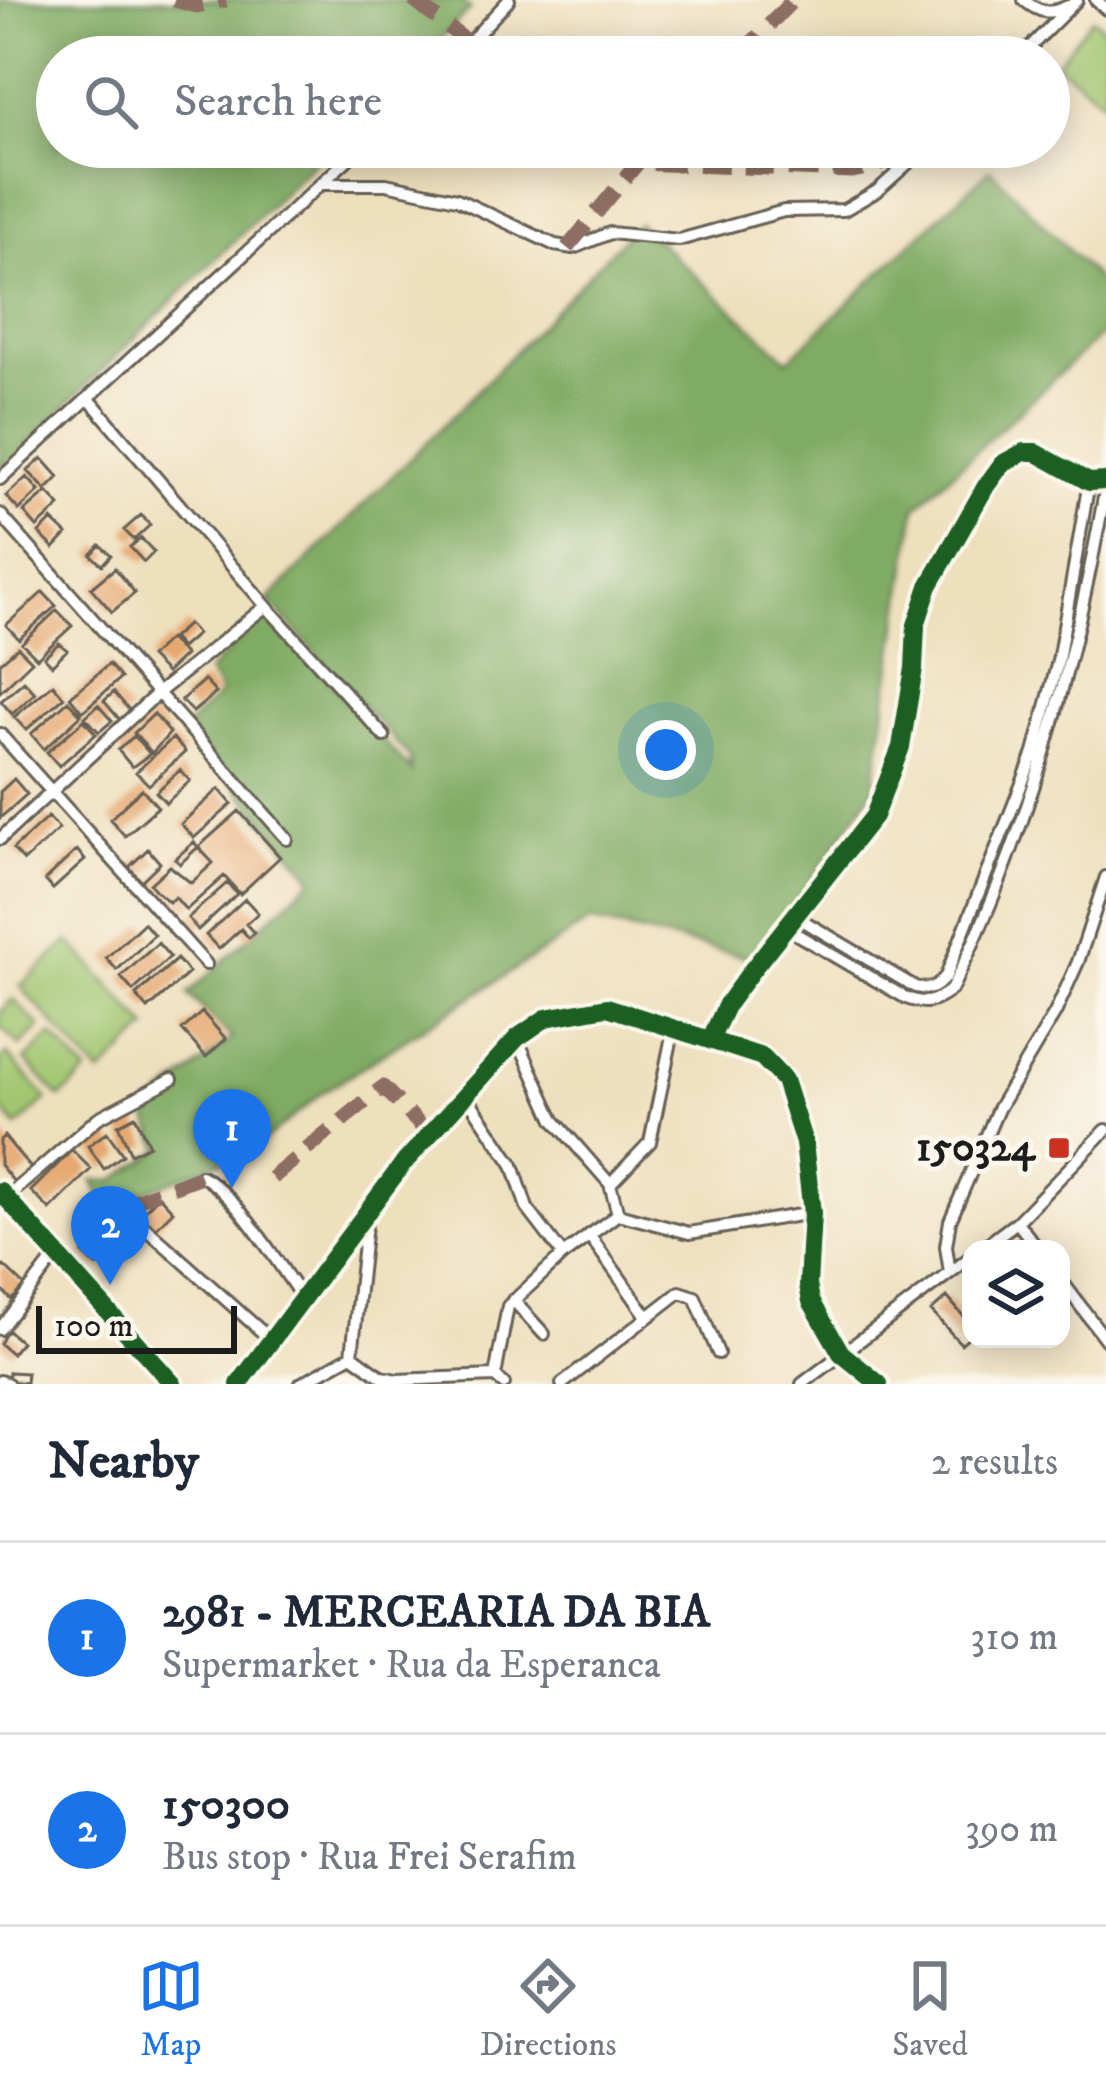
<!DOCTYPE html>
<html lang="en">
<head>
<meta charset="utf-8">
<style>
	body { margin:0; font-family:"IM FELL DW Pica",serif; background:#f6f6f7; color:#1f2937 }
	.controls { position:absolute; right:36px; bottom:36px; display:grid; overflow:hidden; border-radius:24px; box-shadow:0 6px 30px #0003 }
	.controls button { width:108px; height:108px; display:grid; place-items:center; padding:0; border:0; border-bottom:3px solid #e0e1e3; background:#fff; color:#1f2937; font:60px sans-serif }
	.scale { position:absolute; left:36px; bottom:30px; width:201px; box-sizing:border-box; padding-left:12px; border:6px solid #1c1c1c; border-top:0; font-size:33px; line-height:42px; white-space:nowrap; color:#1c1c1c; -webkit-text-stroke:9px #fbf7ec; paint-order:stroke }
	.you { position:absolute; left:666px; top:750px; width:42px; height:42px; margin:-30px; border:9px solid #fff; border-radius:50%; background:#1a73e8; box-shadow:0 0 0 18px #1a73e833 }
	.badge { display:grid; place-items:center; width:78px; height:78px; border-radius:50%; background:#1a73e8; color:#fff; font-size:39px; font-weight:700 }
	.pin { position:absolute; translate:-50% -99px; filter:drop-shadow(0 3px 6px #0008) }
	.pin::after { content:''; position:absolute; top:63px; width:42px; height:36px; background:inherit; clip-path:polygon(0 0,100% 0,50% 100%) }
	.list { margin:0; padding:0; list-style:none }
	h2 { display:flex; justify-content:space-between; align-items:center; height:156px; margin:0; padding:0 48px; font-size:51px }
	h2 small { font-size:39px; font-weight:400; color:#747a83 }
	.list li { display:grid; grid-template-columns:78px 1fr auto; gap:36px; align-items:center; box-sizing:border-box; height:192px; padding:0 48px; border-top:3px solid #e0e1e3 }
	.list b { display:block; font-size:45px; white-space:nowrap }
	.list p { margin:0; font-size:39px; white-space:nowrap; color:#747a83 }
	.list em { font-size:39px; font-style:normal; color:#747a83 }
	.icon { flex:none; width:66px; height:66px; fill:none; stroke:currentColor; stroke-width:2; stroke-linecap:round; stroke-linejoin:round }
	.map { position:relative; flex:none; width:1106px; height:1384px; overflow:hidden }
	.search { position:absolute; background:#fff; box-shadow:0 6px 30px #0003; left:36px; right:36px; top:36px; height:132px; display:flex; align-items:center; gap:30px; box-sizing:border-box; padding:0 42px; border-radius:66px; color:#747a83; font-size:45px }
	.sheet { height:540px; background:#fff }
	nav { display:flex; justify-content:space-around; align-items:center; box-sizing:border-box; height:168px; border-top:3px solid #e0e1e3; background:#fff; font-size:33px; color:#747a83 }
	nav a { display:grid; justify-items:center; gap:6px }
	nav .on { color:#1a73e8 }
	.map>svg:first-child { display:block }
</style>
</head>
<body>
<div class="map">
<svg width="1106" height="1384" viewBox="0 0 1106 1384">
	<rect width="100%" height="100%" fill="#fbf7ec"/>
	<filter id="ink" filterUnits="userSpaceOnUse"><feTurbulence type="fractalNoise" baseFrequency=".00833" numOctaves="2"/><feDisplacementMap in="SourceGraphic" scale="24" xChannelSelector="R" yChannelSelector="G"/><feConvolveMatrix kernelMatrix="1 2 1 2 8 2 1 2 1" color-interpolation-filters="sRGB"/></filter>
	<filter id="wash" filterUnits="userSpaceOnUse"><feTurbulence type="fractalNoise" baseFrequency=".004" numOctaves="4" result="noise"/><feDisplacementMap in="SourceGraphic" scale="48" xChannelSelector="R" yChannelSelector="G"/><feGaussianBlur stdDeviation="2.7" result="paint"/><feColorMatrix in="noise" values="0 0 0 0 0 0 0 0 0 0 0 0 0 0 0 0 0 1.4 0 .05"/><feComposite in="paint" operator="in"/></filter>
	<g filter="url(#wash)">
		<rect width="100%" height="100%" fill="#eedfbd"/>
		<path fill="#a1c671" stroke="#5e7146" stroke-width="3" d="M 1092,18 L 1106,29 L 1106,103 L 1056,64 Z
			M 69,941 L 148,1028 L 100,1075 L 20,986 Z
			M 13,999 L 40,1027 L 20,1046 L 0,1026 L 0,1012 Z
			M 52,1035 L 87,1073 L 60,1098 L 25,1060 Z
			M 7,1054 L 47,1099 L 17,1127 L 0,1108 L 0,1060 Z"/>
		<path fill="#80ab63" stroke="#4e6440" stroke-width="3" d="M 0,0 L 460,0 L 471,9 L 422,57 L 57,57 L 57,147 L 330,147 L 0,470 Z
			M 990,169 L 1106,289 L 1106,330 L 916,507 L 873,790 L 758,959 L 590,921 L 323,1092 L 257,1147 L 106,1207 L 93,1180 L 113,1181 L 161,1150 L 145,1111 C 174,1084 204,1064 232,1038 L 188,994 L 313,878 L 185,727 L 221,693 L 208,672 L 266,612 L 411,771 L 410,758 L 268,600 L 459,410 L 638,223 L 788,360 Z"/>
		<g id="blocks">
			<path fill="#e6a871" d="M 42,458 L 59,477 L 46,490 L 28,471 Z
				M 27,477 L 39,491 L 19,510 L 6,496 Z
				M 47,492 L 60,506 L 37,527 L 24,512 Z
				M 141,515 L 150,525 L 134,540 L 124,530 Z
				M 52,520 L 67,534 L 54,548 L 39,533 Z
				M 141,538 L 154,552 L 144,562 L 130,547 Z
				M 100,545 L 111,555 L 102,565 L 91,555 Z
				M 115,568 L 135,593 L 112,612 L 91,588 Z
				M 43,592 L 56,606 L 19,639 L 6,625 Z
				M 57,610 L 72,626 L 37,658 L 22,643 Z
				M 188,624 L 197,634 L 181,648 L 172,638 Z
				M 169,639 L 185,655 L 166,673 L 150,657 Z
				M 59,643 L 67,650 L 52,665 L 44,657 Z
				M 18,647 L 32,661 L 0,692 L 0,663 Z
				M 109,664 L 121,678 L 82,712 L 70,697 Z
				M 204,680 L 216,693 L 193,712 L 181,700 Z
				M 24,681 L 35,693 L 12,714 L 1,701 Z
				M 53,684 L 64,697 L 26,730 L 14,717 Z
				M 114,692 L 130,711 L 120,720 L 104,701 Z
				M 68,701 L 81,715 L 44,749 L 31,734 Z
				M 98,705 L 112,721 L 99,732 L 85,717 Z
				M 154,714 L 170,733 L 152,753 L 134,733 Z
				M 84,720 L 96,734 L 59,766 L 47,752 Z
				M 134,736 L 150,754 L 132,767 L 118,750 Z
				M 173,738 L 185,752 L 149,785 L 136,772 Z
				M 180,770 L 190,781 L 166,803 L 156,792 Z
				M 14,779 L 27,794 L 0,818 L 0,792 Z
				M 142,789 L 158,807 L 125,836 L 110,819 Z
				M 219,789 L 232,804 L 194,838 L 181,824 Z
				M 239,811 L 280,857 L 240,894 L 224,876 L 186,910 L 175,897 L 169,902 L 157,892 L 150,884 L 170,866 L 191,883 L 213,863 L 198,847 Z
				M 48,817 L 59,829 L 24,861 L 13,849 Z
				M 194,842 L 198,847 L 180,864 L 175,859 Z
				M 148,849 L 160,863 L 141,881 L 129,867 Z
				M 77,850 L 85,860 L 53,889 L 45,880 Z
				M 227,883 L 237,894 L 198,930 L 188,918 Z
				M 245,899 L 258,913 L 246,924 L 254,933 L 249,938 L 241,929 L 219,949 L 206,935 Z
				M 144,923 L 154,935 L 117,970 L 106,958 Z
				M 158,943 L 170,957 L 133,991 L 121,977 Z
				M 177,959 L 189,973 L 148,1009 L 136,995 Z
				M 202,1012 L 226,1039 L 206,1057 L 182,1030 Z
				M 135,1116 L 149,1145 L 131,1154 L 118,1125 Z
				M 107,1132 L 123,1155 L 104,1169 L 88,1146 Z
				M 4,1136 L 31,1168 L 14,1182 L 0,1165 L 0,1140 Z
				M 72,1150 L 91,1169 L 50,1210 L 31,1191 Z
				M 159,1196 L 173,1211 L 155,1229 L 141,1214 Z
				M 100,1235 L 114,1247 L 97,1266 L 83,1253 Z
				M 4,1266 L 25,1286 L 12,1300 L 0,1288 L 0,1270 Z
				M 947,1297 L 971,1325 L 971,1335 L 961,1344 L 931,1311 Z
				M 7,1330 L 21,1342 L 12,1354 L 0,1344 Z
				M 9,1372 L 27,1373 L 26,1383 L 8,1381 Z"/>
		</g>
	</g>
	<g filter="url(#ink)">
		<use href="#blocks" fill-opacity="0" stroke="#666054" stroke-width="3"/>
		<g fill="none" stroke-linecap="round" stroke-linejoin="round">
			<defs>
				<path id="street" d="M 1024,0 C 1039,13 1050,15 1068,6
					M 1096,0 L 1106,9
					M 456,57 L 509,0
					M 1020,57 L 1077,0
					M 321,184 L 386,184 L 457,199 L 555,245 L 573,248 L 610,233 L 679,240 L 784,211 L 844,210 L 877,191 L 926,147
					M 89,399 L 266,606 L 384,736
					M 0,479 L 361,147
					M 0,514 L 287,839
					M 0,734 L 206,964
					M 0,839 L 158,693 L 266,606
					M 795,916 L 915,987 C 931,991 936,988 946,976 L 1034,753 L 1058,661 L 1089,482
					M 786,928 L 906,998 C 926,1005 934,1003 951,990 C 1031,830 1075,660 1106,486
					M 517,1038 L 554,1120 L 610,1184 L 618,1214
					M 711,1038 L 727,1004 L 752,970 L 874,816 L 901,747 L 914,668 L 916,625 L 929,586 L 986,486 L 1002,464 L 1024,452 L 1035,452 L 1089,482 L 1106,481
					M 465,1094 L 513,1165 L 527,1208 L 563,1255
					M 201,1176 C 232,1189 280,1266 301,1296
					M 610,1184 L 650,1142 L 674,1027
					M 6,1198 L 98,1118 L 172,1079
					M 130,1203 L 130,1214 L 270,1339
					M 1017,1222 L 1038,1249
					M 589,1235 L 647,1316
					M 981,1249 L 1017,1222 L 1106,1130
					M 950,1273 L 946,1246 L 950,1221 L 998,1109 L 1055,1013 L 1078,962 L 1106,877
					M 1061,1280 L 1106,1340
					M 513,1300 L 544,1334
					M 0,1329 L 57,1254
					M 352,1355 L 367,1215
					M 0,1381 L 8,1384
					M 239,1384 L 402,1165 L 517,1038 L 546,1018 L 607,1007 L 762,1057 L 784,1080 L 804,1143 L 812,1213 L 808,1285 L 811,1301 L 841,1353 L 879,1384
					M 300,1384 L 352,1355 L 382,1377 L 397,1380 L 495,1376
					M 504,1384 L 495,1376 L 508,1306 L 563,1255 L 618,1214 L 689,1233 L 812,1213
					M 562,1384 L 680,1292 L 695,1297 L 718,1353
					M 802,1384 L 971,1257"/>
				<path id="primary" d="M 0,1191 L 173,1384"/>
			</defs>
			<use href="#street" stroke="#666054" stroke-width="16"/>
			<use href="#primary" stroke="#666054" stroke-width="22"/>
			<use href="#street" stroke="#fff" stroke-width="10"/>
			<use href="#primary" stroke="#fff" stroke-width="16"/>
			<path stroke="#8d6e63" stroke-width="15" stroke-dasharray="30 15" stroke-linecap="butt" d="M 174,0 L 197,6 L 226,0
				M 413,0 L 487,57
				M 738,57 L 793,0
				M 613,147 L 636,163 L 852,171 L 877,166 L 904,147
				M 567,248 L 651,147
				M 272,1178 L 383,1087 L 428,1133
				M 130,1203 L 201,1176"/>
			<defs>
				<path id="cycleway" d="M 711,1038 L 727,1004 L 752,970 L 874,816 L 901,747 L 914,668 L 916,625 L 929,586 L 986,486 L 1002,464 L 1024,452 L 1035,452 L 1089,482 L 1106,481
					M 0,1191 L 173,1384
					M 239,1384 L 402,1165 L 517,1038 L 546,1018 L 607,1007 L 762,1057 L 784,1080 L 804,1143 L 812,1213 L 808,1285 L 811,1301 L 841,1353 L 879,1384"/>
			</defs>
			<use href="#cycleway" stroke="#fbf7ec" stroke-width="26"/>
			<use href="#cycleway" stroke="#1b5e20" stroke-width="18"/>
		</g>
	</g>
	<rect fill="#c8321e" stroke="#fbf7ec" stroke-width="4.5" x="1047" y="1136" width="24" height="24" rx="6"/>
	<g text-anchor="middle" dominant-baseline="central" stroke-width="10" stroke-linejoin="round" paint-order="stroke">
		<g font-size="42" font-weight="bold" fill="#1c1c1c" stroke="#fbf7ec" text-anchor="end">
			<text x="1035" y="1148">150324</text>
		</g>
	</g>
</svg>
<div class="controls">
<button><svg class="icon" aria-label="layers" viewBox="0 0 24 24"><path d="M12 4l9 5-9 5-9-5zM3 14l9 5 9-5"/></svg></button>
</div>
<div class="scale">100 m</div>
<div class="you"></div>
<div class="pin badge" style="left:232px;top:1188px">1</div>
<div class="pin badge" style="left:110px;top:1285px">2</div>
<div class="search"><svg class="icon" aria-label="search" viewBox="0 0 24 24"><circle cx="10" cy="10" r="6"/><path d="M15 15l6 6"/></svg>Search here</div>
</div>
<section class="sheet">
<h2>Nearby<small>2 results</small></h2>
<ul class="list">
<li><span class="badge">1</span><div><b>2981 - MERCEARIA DA BIA</b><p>Supermarket · Rua da Esperanca</p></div><em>310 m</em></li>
<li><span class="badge">2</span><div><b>150300</b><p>Bus stop · Rua Frei Serafim</p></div><em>390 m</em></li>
</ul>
</section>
<nav>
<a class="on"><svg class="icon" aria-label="map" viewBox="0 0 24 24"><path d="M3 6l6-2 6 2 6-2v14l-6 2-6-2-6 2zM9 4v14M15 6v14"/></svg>Map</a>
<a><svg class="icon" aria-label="directions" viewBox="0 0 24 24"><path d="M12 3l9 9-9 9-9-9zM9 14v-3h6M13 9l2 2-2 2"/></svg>Directions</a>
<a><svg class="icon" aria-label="saved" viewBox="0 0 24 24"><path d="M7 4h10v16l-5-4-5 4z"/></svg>Saved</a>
</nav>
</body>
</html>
